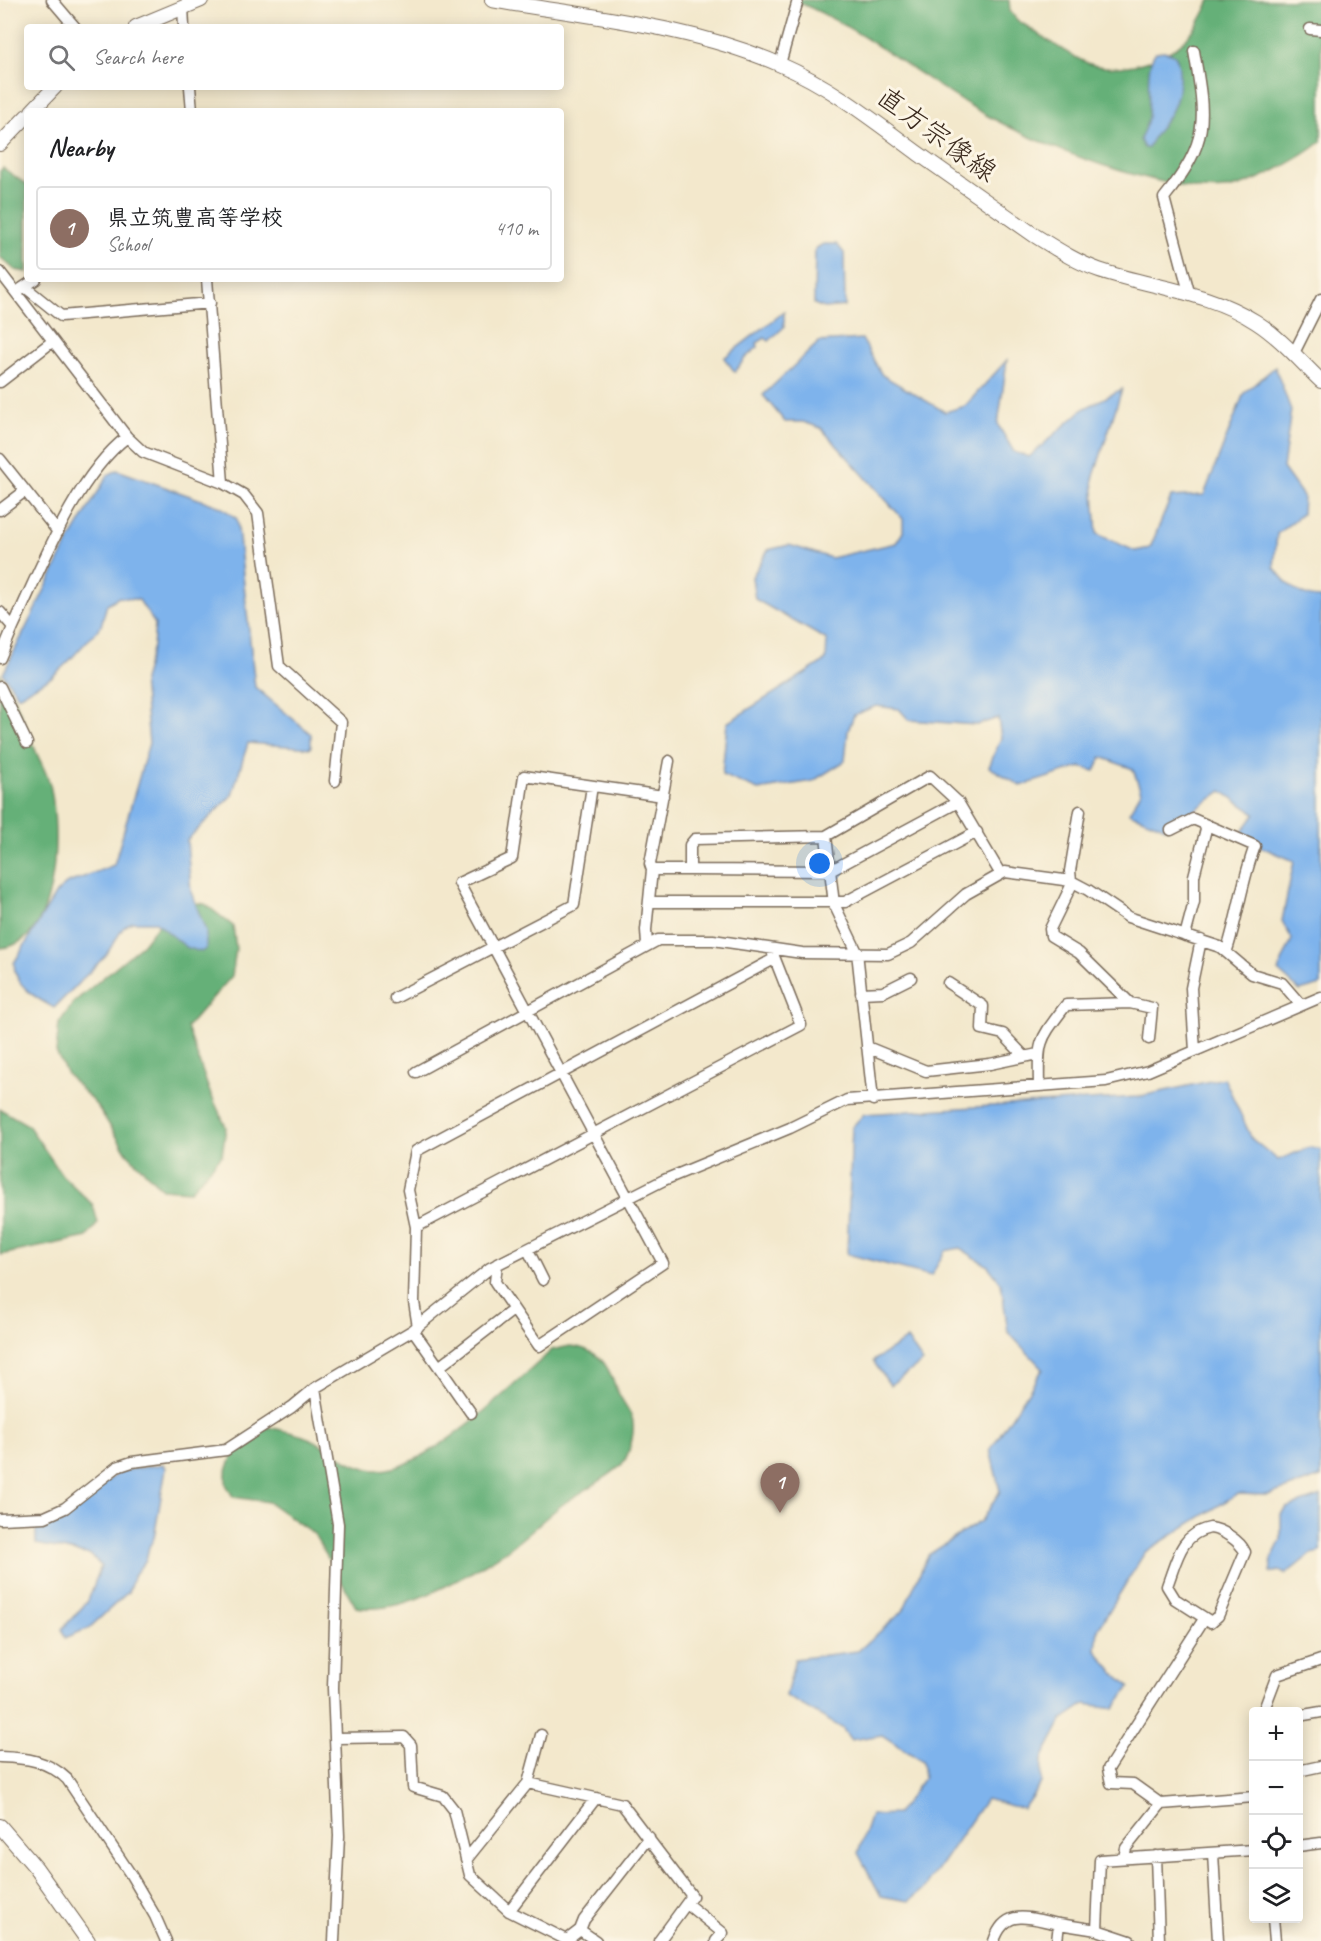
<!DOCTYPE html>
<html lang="en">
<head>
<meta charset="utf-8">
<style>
	body { margin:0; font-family:Caveat,"Klee One",sans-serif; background:#f6f6f6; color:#202124 }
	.controls { position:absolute; right:18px; bottom:18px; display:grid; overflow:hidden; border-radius:6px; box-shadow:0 3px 15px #0003 }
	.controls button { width:54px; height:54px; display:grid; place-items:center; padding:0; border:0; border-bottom:2px solid #e0e0e0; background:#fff; color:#202124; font:30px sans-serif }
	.you { position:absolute; left:820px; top:864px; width:21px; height:21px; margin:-15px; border:4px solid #fff; border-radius:50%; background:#1a73e8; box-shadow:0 0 0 9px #1a73e833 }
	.badge { display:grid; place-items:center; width:39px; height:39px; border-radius:50%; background:#2563eb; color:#fff; font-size:20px; font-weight:700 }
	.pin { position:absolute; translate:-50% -50px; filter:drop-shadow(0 2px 3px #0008) }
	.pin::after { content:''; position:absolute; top:32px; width:21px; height:18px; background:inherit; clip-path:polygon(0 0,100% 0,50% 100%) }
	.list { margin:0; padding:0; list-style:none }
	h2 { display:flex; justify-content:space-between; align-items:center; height:78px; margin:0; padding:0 24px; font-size:26px }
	h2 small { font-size:20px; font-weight:400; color:#757577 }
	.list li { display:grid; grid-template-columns:39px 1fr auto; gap:18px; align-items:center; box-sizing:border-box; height:84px; margin:0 12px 12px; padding:0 12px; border:2px solid #e0e0e0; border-radius:6px }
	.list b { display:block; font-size:22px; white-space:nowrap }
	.list p { margin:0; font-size:20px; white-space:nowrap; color:#757577 }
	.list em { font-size:20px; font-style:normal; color:#757577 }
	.icon { flex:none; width:33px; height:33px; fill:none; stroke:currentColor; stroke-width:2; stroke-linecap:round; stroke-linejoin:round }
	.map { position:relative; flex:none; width:1321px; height:1941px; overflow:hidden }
	.search { position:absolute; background:#fff; box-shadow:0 3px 15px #0003; left:24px; top:24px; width:540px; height:66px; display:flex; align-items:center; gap:15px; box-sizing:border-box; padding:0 21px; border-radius:6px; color:#757577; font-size:22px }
	.panel { position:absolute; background:#fff; box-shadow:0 3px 15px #0003; left:24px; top:108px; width:540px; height:174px; border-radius:6px }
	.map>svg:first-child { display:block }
</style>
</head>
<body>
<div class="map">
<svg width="1321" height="1941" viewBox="0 0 1321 1941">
	<rect width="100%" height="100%" fill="#fcf5e5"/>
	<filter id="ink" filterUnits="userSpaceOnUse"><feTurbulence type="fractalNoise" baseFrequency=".0167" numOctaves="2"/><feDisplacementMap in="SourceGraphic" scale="12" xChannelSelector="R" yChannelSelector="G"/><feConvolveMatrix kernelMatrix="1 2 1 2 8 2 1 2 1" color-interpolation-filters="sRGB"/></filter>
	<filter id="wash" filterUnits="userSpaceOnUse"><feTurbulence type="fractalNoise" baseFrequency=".008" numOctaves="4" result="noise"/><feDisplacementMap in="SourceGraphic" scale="24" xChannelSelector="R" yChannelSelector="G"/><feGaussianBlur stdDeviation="1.35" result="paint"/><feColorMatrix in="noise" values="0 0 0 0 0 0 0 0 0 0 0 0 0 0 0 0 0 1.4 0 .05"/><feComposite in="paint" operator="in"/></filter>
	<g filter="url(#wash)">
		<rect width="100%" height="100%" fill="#f3e8cc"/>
		<path fill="#65b078" stroke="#506d4b" stroke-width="1.5" d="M 793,0 L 1009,0 L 1010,11 L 1017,20 C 1038,33 1071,58 1093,65 C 1107,69 1119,68 1134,65 C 1174,56 1194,38 1210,0 L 1321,0 L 1321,142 C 1302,158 1249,187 1224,189 C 1195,192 1167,183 1139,176 C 1087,162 1036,142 988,116 C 921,80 863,28 793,0 Z
			M 3,168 L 27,185 L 27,272 L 15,270 L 0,257 L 0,171 Z
			M 0,675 C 17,700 26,727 37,754 C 42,765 49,777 51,789 C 59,832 61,943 0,948 Z
			M 186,902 L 205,904 L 233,926 L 236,949 L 232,976 L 187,1027 L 209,1090 L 226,1127 L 222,1155 L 190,1191 L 162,1189 L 127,1153 L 98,1107 L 67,1074 L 56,1052 L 59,1023 L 74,1002 L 143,944 L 173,906 Z
			M 0,1109 L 28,1125 L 62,1175 L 93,1205 L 98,1223 L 87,1237 L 0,1255 Z
			M 570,1346 C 598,1349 607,1362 616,1388 C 620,1398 626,1405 631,1415 C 637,1427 630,1453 623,1463 C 615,1474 579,1493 566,1502 C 545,1517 527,1536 506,1551 C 467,1576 402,1616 356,1607 L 314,1534 L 268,1502 L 233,1497 L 226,1484 L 226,1473 L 234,1452 L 244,1439 L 269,1427 C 283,1431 300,1433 313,1440 C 332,1450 347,1464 369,1469 C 419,1481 515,1383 552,1350 Z"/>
		<path fill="#7eb3ec" stroke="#5c6e85" stroke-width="1.5" d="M 1164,51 L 1174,54 C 1183,65 1179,96 1173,108 C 1167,122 1154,133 1148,148 L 1144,148 L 1140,140 C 1142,134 1145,128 1147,122 C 1152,102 1143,67 1156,52 Z
			M 823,244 L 837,244 L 844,253 L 845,306 L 824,308 L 814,304 L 815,249 Z
			M 784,312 L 784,327 L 769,341 L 765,338 L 757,343 L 758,347 L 745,358 L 735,372 L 724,358 Z
			M 862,339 L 882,375 L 945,412 L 965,406 L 1007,360 L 998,425 L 1014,452 L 1029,457 L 1083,409 L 1122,389 L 1093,479 L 1097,534 L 1135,551 L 1150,548 L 1171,497 L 1204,495 L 1244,393 L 1275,367 L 1291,410 L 1283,468 L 1303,496 L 1302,514 L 1277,534 L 1274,567 C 1284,582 1301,599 1321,598 L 1321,985 L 1300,991 L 1278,971 L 1292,939 L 1282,921 L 1294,861 L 1238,837 L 1255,814 L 1222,791 L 1168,829 L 1129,813 L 1141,792 L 1133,769 L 1101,757 L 1095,771 L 1080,767 L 1021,786 L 989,767 L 1001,738 L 998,718 L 977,725 L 909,720 L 899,709 L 876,706 L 854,715 L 848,731 L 845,761 L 813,781 L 758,790 L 722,775 L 727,723 L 826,660 L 827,640 L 755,599 L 752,577 L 768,550 L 789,545 L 831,558 L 896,543 L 903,532 L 903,519 L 821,428 L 803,422 L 785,422 L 763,395 L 819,342 Z
			M 117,470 L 221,507 L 237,519 L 255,687 L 311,734 L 311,748 L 248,743 L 232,795 L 187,840 L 191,892 L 206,931 L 206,949 L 201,952 L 186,947 L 156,922 L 132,922 L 123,928 L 106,955 L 54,1008 C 36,998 14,986 14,963 L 56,893 L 66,884 L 114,865 L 149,743 L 143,680 L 153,646 L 155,624 L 139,600 L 119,597 L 107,604 L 101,626 L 68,662 L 52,677 L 18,696 L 3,674 L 69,541 L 108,475 Z
			M 1224,1078 L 1252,1139 L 1278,1160 L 1310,1147 L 1321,1149 L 1321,1477 L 1268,1495 L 1237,1494 L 1145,1552 L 1098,1629 L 1096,1650 L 1112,1671 L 1130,1687 L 1114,1708 L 1085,1704 L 1063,1719 L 1042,1759 L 1041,1783 L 1023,1809 L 986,1799 L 925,1888 L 909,1901 L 881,1896 L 858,1853 L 871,1815 L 897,1814 L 924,1778 L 922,1761 L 882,1735 L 851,1740 L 842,1728 L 786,1696 L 795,1659 L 858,1651 L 903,1611 L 928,1555 L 981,1521 L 1000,1491 L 990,1450 L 1043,1369 L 1008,1332 L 1001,1283 L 988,1266 L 960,1248 L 945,1251 L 931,1276 L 847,1254 L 852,1127 L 864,1114 L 1137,1097 Z
			M 907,1339 L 923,1362 L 890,1385 L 873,1361 Z
			M 163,1464 L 166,1468 L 154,1538 L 149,1547 L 146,1560 L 135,1574 L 128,1592 L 89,1628 L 65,1638 L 62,1629 L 88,1601 L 101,1566 L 91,1555 L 36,1544 L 36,1523 L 57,1519 L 121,1471 Z
			M 1321,1496 L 1321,1552 L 1311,1554 L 1286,1574 L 1279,1571 L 1270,1573 L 1272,1558 L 1281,1540 L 1281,1514 L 1286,1508 Z"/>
	</g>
	<g filter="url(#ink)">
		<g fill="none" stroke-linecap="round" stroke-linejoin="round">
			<defs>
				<path id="minor" d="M 52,0 L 75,27
					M 183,6 L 184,27
					M 1310,29 L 1321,30
					M 780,64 L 798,0
					M 190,87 L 192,111
					M 0,272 L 127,437 L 143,452 L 223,483 L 244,495 L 258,513 L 279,666 L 341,722 L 335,781
					M 207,279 L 223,483
					M 25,287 L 61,316 L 210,303
					M 21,289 L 36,279
					M 1189,292 L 1164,198 C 1210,141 1206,120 1194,51
					M 1293,355 L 1321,299
					M 0,382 L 53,341
					M 0,459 L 58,532
					M 0,510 L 25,491
					M 0,612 L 13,627 C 41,568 75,477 127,437
					M 0,658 L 13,627
					M 0,687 L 27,743
					M 1171,830 L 1193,819 L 1255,846 C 1242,880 1238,916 1227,950
					M 826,836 L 834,904 L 857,952 L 873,1100
					M 652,870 L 650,864 L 669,761
					M 690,870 L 830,871 L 958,802
					M 1071,881 L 1070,871 L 1080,811
					M 1073,882 L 1050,929 L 1051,936 L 1079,953 L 1130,1003 L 1152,1008 L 1149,1039
					M 650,902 L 845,902 L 977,832
					M 1185,936 L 1194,902 L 1194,876 L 1207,825
					M 647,945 L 646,930 L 652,870 L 690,870 L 690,845 L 695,839 L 826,836 L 930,776 L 958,802 L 1000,873
					M 948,983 L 983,1006 L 982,1029 L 1003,1034 L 1024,1056
					M 861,993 L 883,992 L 911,978
					M 395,998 L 574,905 L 592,786
					M 867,1047 L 926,1071 L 990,1064 L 1038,1054
					M 1195,1051 L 1191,988 L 1201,940
					M 416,1072 L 658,940 L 713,940 L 802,953 L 888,954 L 911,943 L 966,894 L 1005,872 L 1071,881 L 1088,890 L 1128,917 L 1220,947 L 1252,974 L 1282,983 L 1301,1005
					M 1039,1086 C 1038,1039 1039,1041 1066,1005 L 1130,1003
					M 416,1227 L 801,1025 L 773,954
					M 528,1250 L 543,1280
					M 497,1264 L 495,1282 L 539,1346 L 663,1263 L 459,883 L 512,858 L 524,776 L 663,796
					M 418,1327 L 414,1302 L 416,1227 L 408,1190 L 416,1151 L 774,959
					M 413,1330 L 439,1367
					M 315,1388 L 338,1524 L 333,1688 L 339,1836 L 334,1941
					M 471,1413 L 439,1367 L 513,1310
					M 0,1519 L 45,1517 L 65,1508 L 117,1467 L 132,1462 L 226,1450 L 292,1407 L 315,1388 L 413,1330 L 490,1268 L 664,1180 L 790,1128 L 847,1100 L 1106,1081 L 1148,1071 L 1321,997
					M 1210,1528 C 1222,1529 1240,1541 1245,1552 L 1218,1616 L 1211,1622 L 1175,1599 L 1167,1586 C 1177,1560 1180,1534 1210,1528 Z
					M 1263,1712 L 1277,1675 L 1321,1660
					M 1298,1716 L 1321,1712
					M 336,1738 L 404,1737 L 411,1745 L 413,1787 L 443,1796 L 454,1810 L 470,1875 L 509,1911 L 567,1940 L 580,1930 L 596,1941
					M 0,1757 C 26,1758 47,1760 67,1779 L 131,1875 L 155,1916 L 166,1941
					M 1298,1771 L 1321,1766
					M 528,1783 L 541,1735
					M 1161,1804 L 1254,1797
					M 1298,1846 L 1321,1843
					M 1213,1853 L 1218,1941
					M 1156,1856 L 1159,1941
					M 1124,1858 L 1126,1848 L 1161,1804 L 1133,1784 L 1111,1783 L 1108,1769 L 1204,1619
					M 466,1860 L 528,1783 L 622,1804 L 692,1896 L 659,1941
					M 687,1904 L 723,1933 L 716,1941
					M 509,1911 L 596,1798
					M 1273,1918 L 1275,1941
					M 580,1930 L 584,1920 L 649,1837
					M 1097,1930 L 1100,1860 L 1254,1850
					M 994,1941 C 1006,1906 1030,1919 1059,1924
					M 1057,1941 L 1059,1924 L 1097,1930 L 1130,1941"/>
				<path id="major" d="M 492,0 C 588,17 690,25 781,65 C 832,87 874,121 919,154 C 957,181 996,208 1034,235 C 1055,248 1076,262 1099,270 C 1152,288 1208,291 1256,322 C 1281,338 1300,361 1321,381
					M 136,27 L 201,0
					M 32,111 L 55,87
					M 0,144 L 27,116
					M 0,1826 L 36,1868 L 88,1941"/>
			</defs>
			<use href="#minor" stroke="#7b6c5b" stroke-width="13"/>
			<use href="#major" stroke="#7b6c5b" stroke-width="16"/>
			<use href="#minor" stroke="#fff" stroke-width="10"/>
			<use href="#major" stroke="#fff" stroke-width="14"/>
		</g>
	</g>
	<g text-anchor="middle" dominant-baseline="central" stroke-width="6" stroke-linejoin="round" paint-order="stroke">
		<g font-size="28" fill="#3b2a1e" stroke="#fcf5e5">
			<text transform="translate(937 134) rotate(36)">直方宗像線</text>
		</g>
	</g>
</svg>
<div class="controls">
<button>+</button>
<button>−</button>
<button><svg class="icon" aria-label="locate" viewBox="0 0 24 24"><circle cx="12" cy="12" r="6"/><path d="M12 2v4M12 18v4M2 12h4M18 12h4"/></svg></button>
<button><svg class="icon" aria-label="layers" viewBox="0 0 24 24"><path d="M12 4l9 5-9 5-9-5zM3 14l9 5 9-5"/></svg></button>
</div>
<div class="you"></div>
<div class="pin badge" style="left:780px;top:1513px;background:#8d6e63">1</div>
<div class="search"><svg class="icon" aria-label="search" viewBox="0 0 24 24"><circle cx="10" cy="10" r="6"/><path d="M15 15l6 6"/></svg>Search here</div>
<section class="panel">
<h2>Nearby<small></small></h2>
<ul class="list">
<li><span class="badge" style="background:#8d6e63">1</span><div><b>県立筑豊高等学校</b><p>School</p></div><em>410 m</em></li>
</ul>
</section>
</div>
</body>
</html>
